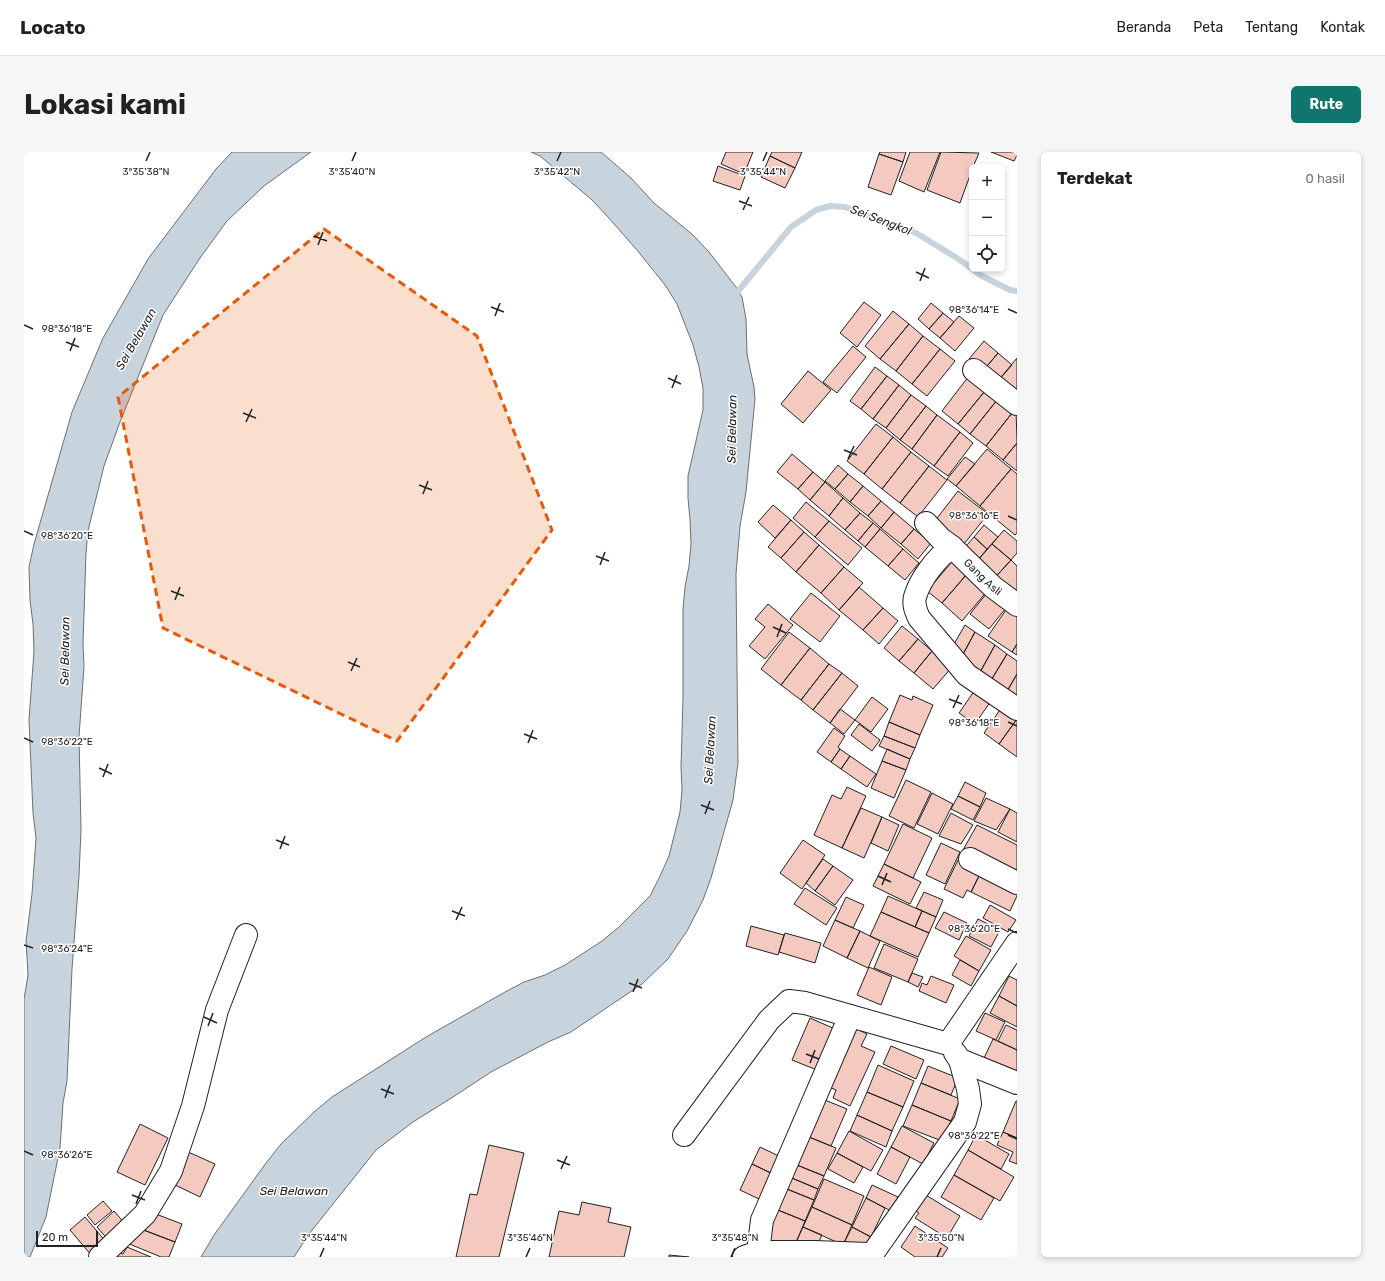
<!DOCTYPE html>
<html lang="id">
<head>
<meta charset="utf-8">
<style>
	body { margin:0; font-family:Rubik,sans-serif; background:#f6f6f6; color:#202124 }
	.controls { position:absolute; right:12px; top:12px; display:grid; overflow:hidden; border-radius:6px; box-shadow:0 2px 6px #0003 }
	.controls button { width:36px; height:36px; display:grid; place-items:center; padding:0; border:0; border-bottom:1px solid #e0e0e0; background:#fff; color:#202124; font:20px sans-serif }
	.scale { position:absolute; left:12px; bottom:10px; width:62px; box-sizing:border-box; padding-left:4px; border:2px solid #222; border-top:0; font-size:11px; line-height:14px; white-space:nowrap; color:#222; -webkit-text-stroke:3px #fff; paint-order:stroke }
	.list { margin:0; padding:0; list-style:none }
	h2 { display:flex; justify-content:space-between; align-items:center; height:52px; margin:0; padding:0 16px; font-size:17px }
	h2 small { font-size:13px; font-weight:400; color:#757577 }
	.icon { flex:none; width:22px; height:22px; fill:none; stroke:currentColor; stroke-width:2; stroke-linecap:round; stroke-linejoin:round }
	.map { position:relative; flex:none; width:993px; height:1105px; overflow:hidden; border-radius:6px }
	header { display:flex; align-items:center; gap:24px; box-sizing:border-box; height:56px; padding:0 20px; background:#fff; border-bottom:1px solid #e0e0e0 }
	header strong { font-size:19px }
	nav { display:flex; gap:22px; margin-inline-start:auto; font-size:14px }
	.intro { display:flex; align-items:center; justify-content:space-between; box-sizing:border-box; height:96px; padding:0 24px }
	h1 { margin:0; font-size:28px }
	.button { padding:10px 18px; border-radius:6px; background:#0f766e; color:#fff; font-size:14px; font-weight:700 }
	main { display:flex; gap:24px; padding:0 24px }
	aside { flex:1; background:#fff; border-radius:6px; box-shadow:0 2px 6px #0003 }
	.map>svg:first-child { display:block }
</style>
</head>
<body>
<header>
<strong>Locato</strong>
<nav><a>Beranda</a><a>Peta</a><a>Tentang</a><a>Kontak</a></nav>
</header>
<div class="intro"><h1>Lokasi kami</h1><a class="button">Rute</a></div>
<main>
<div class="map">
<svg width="993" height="1105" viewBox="0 0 993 1105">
	<rect width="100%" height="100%" fill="#fff"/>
	<path fill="#c7d3dd" stroke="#6f6f6f" d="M 208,0 L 287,0 L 240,34 L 203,69 L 176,106 L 139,163 L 96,270 L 80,314 L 64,379 L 62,401 L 59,492 L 60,515 L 55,584 L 57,678 L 55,724 L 48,817 L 43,929 L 39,951 L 36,996 L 22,1065 L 6,1105 L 0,1105 L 0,847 L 4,823 L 2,789 L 8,742 L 12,686 L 9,661 L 5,568 L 10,499 L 9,472 L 6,448 L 5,415 L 10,392 L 48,260 L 79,186 L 124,107 L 192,17 Z
		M 507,0 L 577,0 L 607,26 L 630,51 L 669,83 L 685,100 L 712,135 L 718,145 L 722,167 L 723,202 L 730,235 L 731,247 L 722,340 L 716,374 L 712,422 L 714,611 L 709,648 L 687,726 L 679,748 L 663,779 L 644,807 L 618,832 L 547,880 L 524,890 L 467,920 L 429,945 L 389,970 L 352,998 L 285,1082 L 270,1105 L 177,1105 L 190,1083 L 242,1011 L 257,992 L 290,960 L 308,945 L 402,885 L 481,840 L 500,830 L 521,823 L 541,813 L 578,789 L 595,775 L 626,744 L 636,724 L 645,704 L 656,660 L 658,638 L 657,615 L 659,546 L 659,457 L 661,435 L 665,414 L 667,392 L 666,368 L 664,346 L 664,324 L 679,258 L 679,236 L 675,215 L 669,193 L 653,152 L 641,133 L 613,98 L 583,64 L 568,48 L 516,4 Z"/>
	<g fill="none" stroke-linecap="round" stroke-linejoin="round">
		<path stroke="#c7d3dd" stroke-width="6" d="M 710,144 L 767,75 L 792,58 L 806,54 L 821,55 L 892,81 L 933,106 L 958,124 L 986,138 L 993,139"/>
	</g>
	<path fill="#f3c9c0" stroke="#222" d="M 702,0 L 729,0 L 720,22 L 697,12 Z
		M 748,0 L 778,0 L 771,16 L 746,4 Z
		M 856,0 L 882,0 L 879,10 L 855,2 Z
		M 886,0 L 916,0 L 900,40 L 875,29 Z
		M 917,0 L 955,1 L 949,15 L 948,15 L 948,18 L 936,51 L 903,38 Z
		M 967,0 L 993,0 L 993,3 L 990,9 Z
		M 855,2 L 879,10 L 867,43 L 844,35 Z
		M 746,4 L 771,16 L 761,36 L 737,25 Z
		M 694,14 L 721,24 L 716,38 L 689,29 Z
		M 840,150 L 857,163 L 833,195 L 816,181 Z
		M 907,151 L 919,161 L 905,177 L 894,167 Z
		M 869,159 L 885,172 L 856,207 L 841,194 Z
		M 919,161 L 930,170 L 916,186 L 905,177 Z
		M 935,164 L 950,176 L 931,199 L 916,186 Z
		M 885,172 L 899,184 L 872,219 L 856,207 Z
		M 899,184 L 916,197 L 888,232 L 872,219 Z
		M 960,189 L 974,201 L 959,219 L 945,207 Z
		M 829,194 L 842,205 L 813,241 L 799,230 Z
		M 916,197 L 931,209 L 903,244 L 888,232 Z
		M 974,201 L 988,213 L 973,230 L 959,219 Z
		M 993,206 L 993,246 L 973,230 Z
		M 851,215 L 863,224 L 837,257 L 826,249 Z
		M 784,219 L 807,238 L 779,271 L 757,252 Z
		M 948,220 L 965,234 L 934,272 L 918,259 Z
		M 863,224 L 875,233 L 849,267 L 837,257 Z
		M 875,233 L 887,243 L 862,276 L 849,267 Z
		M 965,234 L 977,243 L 946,282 L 934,272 Z
		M 887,243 L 902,254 L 876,288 L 862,276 Z
		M 977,243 L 992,256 L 962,294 L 946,282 Z
		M 902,254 L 913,263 L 888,297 L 876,288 Z
		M 992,256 L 993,291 L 979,308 L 962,294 Z
		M 913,263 L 936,280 L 910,314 L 888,297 Z
		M 852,272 L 869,285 L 840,322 L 823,309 Z
		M 936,280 L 949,291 L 924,324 L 910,314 Z
		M 869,285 L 887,300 L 858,337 L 840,322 Z
		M 993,291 L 993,319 L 979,308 Z
		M 963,297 L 987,317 L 956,354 L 932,334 Z
		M 887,300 L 905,314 L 876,351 L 858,337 Z
		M 768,302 L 789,320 L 774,337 L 753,320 Z
		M 941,305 L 951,312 L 932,334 L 923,327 Z
		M 814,313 L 824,322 L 811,337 L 801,329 Z
		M 905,314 L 923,328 L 894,365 L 876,351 Z
		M 987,317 L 993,322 L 993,381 L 991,383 L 956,354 Z
		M 789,320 L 801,330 L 786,348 L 774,337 Z
		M 824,322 L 839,334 L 826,350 L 811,337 Z
		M 801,330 L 819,346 L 805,364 L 786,348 Z
		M 839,334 L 857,349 L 844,364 L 826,350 Z
		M 934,339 L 964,362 L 936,397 L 907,374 Z
		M 819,346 L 836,361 L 821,378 L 805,364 Z
		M 857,349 L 870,360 L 857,376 L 844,364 Z
		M 782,350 L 805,369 L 791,385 L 769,366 Z
		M 749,353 L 767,368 L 751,386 L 734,370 Z
		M 870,360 L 890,377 L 877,392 L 857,376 Z
		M 836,361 L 849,371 L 834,389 L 821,378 Z
		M 767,368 L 780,380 L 757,406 L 744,395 Z
		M 805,369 L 838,396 L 824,413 L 791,385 Z
		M 849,371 L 856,377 L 841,395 L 834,389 Z
		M 960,373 L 974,385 L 963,397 L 950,385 Z
		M 856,377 L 879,397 L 864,414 L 841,395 Z
		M 890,377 L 907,391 L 894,407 L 877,392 Z
		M 980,378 L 993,389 L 993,401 L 987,408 L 968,392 Z
		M 780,380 L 795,393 L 772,420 L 757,406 Z
		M 950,385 L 963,397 L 949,414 L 935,402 Z
		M 968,392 L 987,408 L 967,430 L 949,414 Z
		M 795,393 L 820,415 L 797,441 L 772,420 Z
		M 879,397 L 895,411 L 881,428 L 864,414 Z
		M 933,404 L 947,417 L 918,451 L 903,439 Z
		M 987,408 L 993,414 L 993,438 L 986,446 L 967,430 Z
		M 820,415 L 839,431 L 815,458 L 797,441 Z
		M 944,421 L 964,438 L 938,469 L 918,451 Z
		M 835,435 L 859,456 L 839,478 L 815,458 Z
		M 967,436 L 986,451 L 965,477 L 946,462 Z
		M 787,441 L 816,464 L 796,490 L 766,467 Z
		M 744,452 L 769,473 L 741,507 L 725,494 L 741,475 L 731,467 Z
		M 984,455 L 993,461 L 993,492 L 988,500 L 964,484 Z
		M 859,456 L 874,469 L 855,492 L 839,478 Z
		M 941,473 L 951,480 L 937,506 L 926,499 Z
		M 878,474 L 894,487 L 875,509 L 860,496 Z
		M 765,480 L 786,496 L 757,533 L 737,517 Z
		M 951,480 L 971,493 L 954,524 L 937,506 Z
		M 894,487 L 908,499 L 890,521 L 875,509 Z
		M 993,492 L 993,503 L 988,500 Z
		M 971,493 L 983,502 L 966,530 L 954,524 Z
		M 786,496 L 805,512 L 777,548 L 757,533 Z
		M 908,499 L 928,515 L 909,537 L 890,521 Z
		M 983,502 L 993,509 L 993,522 L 982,541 L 966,530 Z
		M 805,512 L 818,521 L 789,558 L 777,548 Z
		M 818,521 L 834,534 L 806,571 L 789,558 Z
		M 993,522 L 993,549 L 982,541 Z
		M 953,535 L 969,546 L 951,572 L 935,561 Z
		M 876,543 L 888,548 L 889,544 L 909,553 L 896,583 L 865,570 Z
		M 848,545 L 864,557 L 847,580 L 831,568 Z
		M 980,552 L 993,567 L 975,592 L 960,581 Z
		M 816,557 L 831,568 L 820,582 L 806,571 Z
		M 993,567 L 993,605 L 975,592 Z
		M 865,570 L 896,583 L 891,596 L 860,584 Z
		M 835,572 L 856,588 L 848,599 L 827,583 Z
		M 810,576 L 821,584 L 814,595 L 816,597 L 807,610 L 793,600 Z
		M 860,584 L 891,596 L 886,607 L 855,594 Z
		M 816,597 L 826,604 L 817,617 L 807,610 Z
		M 863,597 L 886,607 L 882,618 L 858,609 Z
		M 826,604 L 852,622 L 843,635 L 817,617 Z
		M 858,609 L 882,618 L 870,646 L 847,636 Z
		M 882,628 L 907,640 L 890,676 L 865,664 Z
		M 941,630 L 962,641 L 956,655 L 934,644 Z
		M 823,635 L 842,644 L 818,696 L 790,683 L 808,643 L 817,647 Z
		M 908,641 L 929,652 L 914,682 L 893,672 Z
		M 934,644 L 956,655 L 949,668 L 927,657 Z
		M 962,646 L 986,657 L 972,678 L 950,669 Z
		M 837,656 L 858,665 L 840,706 L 818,696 Z
		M 986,657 L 993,661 L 993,690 L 974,680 Z
		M 927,661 L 949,673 L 937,692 L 915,684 Z
		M 858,665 L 875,673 L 864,699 L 847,691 Z
		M 879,672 L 908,686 L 889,726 L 860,712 Z
		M 953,673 L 993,693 L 993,726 L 939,698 Z
		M 779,688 L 801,703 L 778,737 L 756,721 Z
		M 917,691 L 936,700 L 921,732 L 902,723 Z
		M 799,707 L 809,714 L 791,739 L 782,731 Z
		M 934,708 L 957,720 L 947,740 L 943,738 L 939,746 L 920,737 Z
		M 860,712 L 897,730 L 886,752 L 849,734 Z
		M 809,714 L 829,728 L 811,753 L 791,739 Z
		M 957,720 L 993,738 L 993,744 L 986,759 L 947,740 Z
		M 781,736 L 813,756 L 802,773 L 770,752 Z
		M 900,740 L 919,748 L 912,765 L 892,756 Z
		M 864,744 L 898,759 L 891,775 L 857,760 Z
		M 822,745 L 840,753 L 829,776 L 811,768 Z
		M 966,753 L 992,768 L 984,780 L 959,766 Z
		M 898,759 L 912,765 L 905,781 L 891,775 Z
		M 857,760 L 905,781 L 894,805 L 846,784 Z
		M 920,760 L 943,771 L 935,788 L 911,776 Z
		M 954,767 L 976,778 L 967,795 L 945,784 Z
		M 811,768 L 836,779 L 823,806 L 799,794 Z
		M 727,774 L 760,783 L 754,803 L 722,794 Z
		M 836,779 L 856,789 L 844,816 L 823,806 Z
		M 761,781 L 797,791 L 791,811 L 755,800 Z
		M 942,784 L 967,798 L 955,819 L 930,804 Z
		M 860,792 L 894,807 L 884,830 L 850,816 Z
		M 936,808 L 955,819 L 947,834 L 928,823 Z
		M 845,815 L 868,825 L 857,853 L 833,843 Z
		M 888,821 L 899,825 L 894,835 L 884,830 Z
		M 907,824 L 930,833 L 922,851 L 895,839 L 898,831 L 903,833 Z
		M 985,824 L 993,828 L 993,854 L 975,844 Z
		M 975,844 L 993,854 L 993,875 L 966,861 Z
		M 961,861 L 981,870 L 972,888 L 952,879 Z
		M 786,866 L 811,877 L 793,918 L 768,908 Z
		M 982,873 L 993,878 L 993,898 L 974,889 Z
		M 829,875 L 843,882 L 837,894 L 851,900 L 826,954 L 809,946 L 812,938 L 803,934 Z
		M 969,887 L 993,898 L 993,921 L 960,906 Z
		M 867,894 L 900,908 L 892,927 L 859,912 Z
		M 854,913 L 890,929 L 879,955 L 843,940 Z
		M 904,914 L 934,926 L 927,943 L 897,931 Z
		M 897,931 L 936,947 L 927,969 L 888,953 Z
		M 843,940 L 879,955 L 868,979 L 833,963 Z
		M 796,946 L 823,957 L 807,994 L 780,983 Z
		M 992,949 L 993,949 L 993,986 L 979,980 Z
		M 888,953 L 927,969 L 918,989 L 879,974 Z
		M 833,963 L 868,979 L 862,995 L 826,979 Z
		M 116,972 L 144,986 L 121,1033 L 93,1020 Z
		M 878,974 L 910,991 L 899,1012 L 867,995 Z
		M 825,979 L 859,998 L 847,1019 L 813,1001 Z
		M 979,980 L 993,986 L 993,1012 L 985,1009 L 989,1000 L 973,993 Z
		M 780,983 L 812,996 L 800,1024 L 768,1011 Z
		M 952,983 L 985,1002 L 977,1017 L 944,998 Z
		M 465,993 L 500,1001 L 475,1105 L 432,1105 L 446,1042 L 453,1043 Z
		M 736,995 L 763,1008 L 755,1025 L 728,1012 Z
		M 867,995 L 886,1005 L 872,1032 L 853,1022 Z
		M 944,998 L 990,1025 L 976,1049 L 930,1023 Z
		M 162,999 L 191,1012 L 176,1045 L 147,1031 Z
		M 813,1001 L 839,1015 L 830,1031 L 804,1017 Z
		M 768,1011 L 800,1024 L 794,1037 L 763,1024 Z
		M 728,1012 L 749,1022 L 737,1048 L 716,1038 Z
		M 930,1023 L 970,1046 L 957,1068 L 917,1045 Z
		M 763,1024 L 794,1037 L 790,1048 L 758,1035 Z
		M 800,1027 L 840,1044 L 828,1073 L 788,1055 Z
		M 848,1033 L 874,1045 L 867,1059 L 842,1046 Z
		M 758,1035 L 790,1048 L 781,1069 L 749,1056 Z
		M 897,1040 L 936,1064 L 923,1086 L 891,1066 L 895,1061 L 887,1056 Z
		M 842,1046 L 861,1056 L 847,1085 L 828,1075 Z
		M 79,1049 L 88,1059 L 71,1073 L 63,1063 Z
		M 558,1050 L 587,1056 L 584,1070 L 607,1075 L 600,1105 L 525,1105 L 535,1059 L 555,1063 Z
		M 788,1055 L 828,1073 L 819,1093 L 779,1075 Z
		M 749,1056 L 781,1069 L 769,1098 L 737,1084 Z
		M 90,1059 L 102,1073 L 85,1089 L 73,1075 Z
		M 124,1059 L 158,1072 L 151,1090 L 117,1077 Z
		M 61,1065 L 83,1091 L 68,1104 L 46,1078 Z
		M 891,1074 L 924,1096 L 918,1105 L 891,1105 L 877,1095 Z
		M 779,1075 L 798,1083 L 791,1098 L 772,1090 Z
		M 828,1075 L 847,1085 L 840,1098 L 821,1089 Z
		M 117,1077 L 151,1090 L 145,1105 L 137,1105 L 103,1091 Z
		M 103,1095 L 127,1105 L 91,1105 L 93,1100 L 99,1102 Z
		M 645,1103 L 665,1105 L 645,1105 Z"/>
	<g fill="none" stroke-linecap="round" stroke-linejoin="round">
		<defs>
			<g id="minor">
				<path d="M 950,218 L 993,252"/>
				<path d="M 902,371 L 917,387 L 928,395 C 913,405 896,427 891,445 C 889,453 892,459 895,466 L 943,523 L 993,557"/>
				<path id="s1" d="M 928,395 L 969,435 L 993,453"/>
				<path d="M 946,707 L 993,731"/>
				<path d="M 931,901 L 936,908 L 993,931"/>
				<path d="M 660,983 L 745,868 L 765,849 L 781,851 L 924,892 L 993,791"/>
				<path d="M 734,1100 L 738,1068 L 742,1059 L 826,864"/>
				<path d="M 76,1105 L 121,1062 L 147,1019 L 169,954 L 193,858 L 222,783"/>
				<path d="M 720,1105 L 734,1100 L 791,1100 L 844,1102 L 849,1101 L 941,970 L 946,952 L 944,937 L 936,908"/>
			</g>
		</defs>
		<use href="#minor" stroke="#222" stroke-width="24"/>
		<use href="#minor" stroke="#fff" stroke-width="22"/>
	</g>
	<path fill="#e8590c" fill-opacity="0.2" stroke="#e8590c" stroke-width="3" stroke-dasharray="8 5" stroke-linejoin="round" d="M 300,77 L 453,184 L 528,378 L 373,589 L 139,476 L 94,245 Z"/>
	<path fill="none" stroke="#222" stroke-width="1.5" d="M 122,9 L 126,0M 328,9 L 332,0M 533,9 L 537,0M 739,9 L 743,0M 715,49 L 728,54M 719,58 L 725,45M 290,84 L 303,89M 294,93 L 299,80M 892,120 L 905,126M 896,129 L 901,116M 467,155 L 480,160M 984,157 L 993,161M 471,164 L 476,151M 0,173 L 9,177M 42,190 L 55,195M 46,199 L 51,186M 644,226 L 657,232M 648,236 L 653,223M 219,261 L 232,266M 222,270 L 228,257M 820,298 L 833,303M 824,307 L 830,294M 395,333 L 408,338M 399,342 L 404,329M 984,364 L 993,368M 0,379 L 9,383M 572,404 L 585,409M 576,413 L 581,400M 147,439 L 160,444M 151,448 L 156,435M 749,475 L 762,481M 753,485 L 758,472M 324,510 L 336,515M 327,519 L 333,506M 925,547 L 938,552M 929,556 L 935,543M 984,570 L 993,574M 500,582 L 513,587M 0,586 L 9,590M 504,591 L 509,578M 75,616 L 88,622M 79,625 L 84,612M 677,653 L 690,658M 681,662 L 686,649M 252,688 L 265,693M 256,697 L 261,684M 854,724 L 867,730M 858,733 L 863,721M 428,759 L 441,764M 432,768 L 438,755M 984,777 L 993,781M 0,793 L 9,796M 605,831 L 618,836M 609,840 L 614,827M 180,865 L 193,871M 184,874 L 189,861M 782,902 L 795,907M 786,911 L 791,898M 357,937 L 370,942M 361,946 L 366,933M 984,983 L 993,987M 0,999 L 9,1003M 533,1008 L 546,1013M 537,1017 L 543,1004M 108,1043 L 121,1048M 112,1052 L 117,1039M 296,1105 L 300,1096M 502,1105 L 506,1096M 707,1105 L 711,1096M 913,1105 L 917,1096"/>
	<g text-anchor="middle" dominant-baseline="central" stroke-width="3" stroke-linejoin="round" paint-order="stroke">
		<g font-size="11" fill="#222" stroke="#fff">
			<text stroke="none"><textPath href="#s1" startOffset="43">Gang Asli</textPath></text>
		</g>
		<g font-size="12" font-style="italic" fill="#222" stroke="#fff">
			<text transform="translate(857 68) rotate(21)">Sei Sengkol</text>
			<text transform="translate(112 187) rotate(-60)">Sei Belawan</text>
			<text transform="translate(708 277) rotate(-89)">Sei Belawan</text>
			<text transform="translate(41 499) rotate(-89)">Sei Belawan</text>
			<text transform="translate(686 598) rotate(-87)">Sei Belawan</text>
			<text x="270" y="1039">Sei Belawan</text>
		</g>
	</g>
	<g font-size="10" text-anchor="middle" fill="#222" stroke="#fff" stroke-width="3" stroke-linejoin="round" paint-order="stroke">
		<text x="122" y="23">3°35'38"N</text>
		<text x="328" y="23">3°35'40"N</text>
		<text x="533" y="23">3°35'42"N</text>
		<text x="739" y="23">3°35'44"N</text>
		<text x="950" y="161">98°36'14"E</text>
		<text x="43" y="180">98°36'18"E</text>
		<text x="950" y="367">98°36'16"E</text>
		<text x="43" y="387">98°36'20"E</text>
		<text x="950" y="574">98°36'18"E</text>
		<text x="43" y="593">98°36'22"E</text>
		<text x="950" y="780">98°36'20"E</text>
		<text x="43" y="800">98°36'24"E</text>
		<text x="950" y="987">98°36'22"E</text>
		<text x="43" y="1006">98°36'26"E</text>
		<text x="300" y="1089">3°35'44"N</text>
		<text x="506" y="1089">3°35'46"N</text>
		<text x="711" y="1089">3°35'48"N</text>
		<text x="917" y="1089">3°35'50"N</text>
	</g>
</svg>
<div class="controls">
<button>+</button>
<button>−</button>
<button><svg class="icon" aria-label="locate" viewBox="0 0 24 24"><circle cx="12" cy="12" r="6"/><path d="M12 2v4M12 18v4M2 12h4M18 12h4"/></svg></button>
</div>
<div class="scale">20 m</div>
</div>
<aside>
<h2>Terdekat<small>0 hasil</small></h2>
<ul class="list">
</ul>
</aside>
</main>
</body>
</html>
